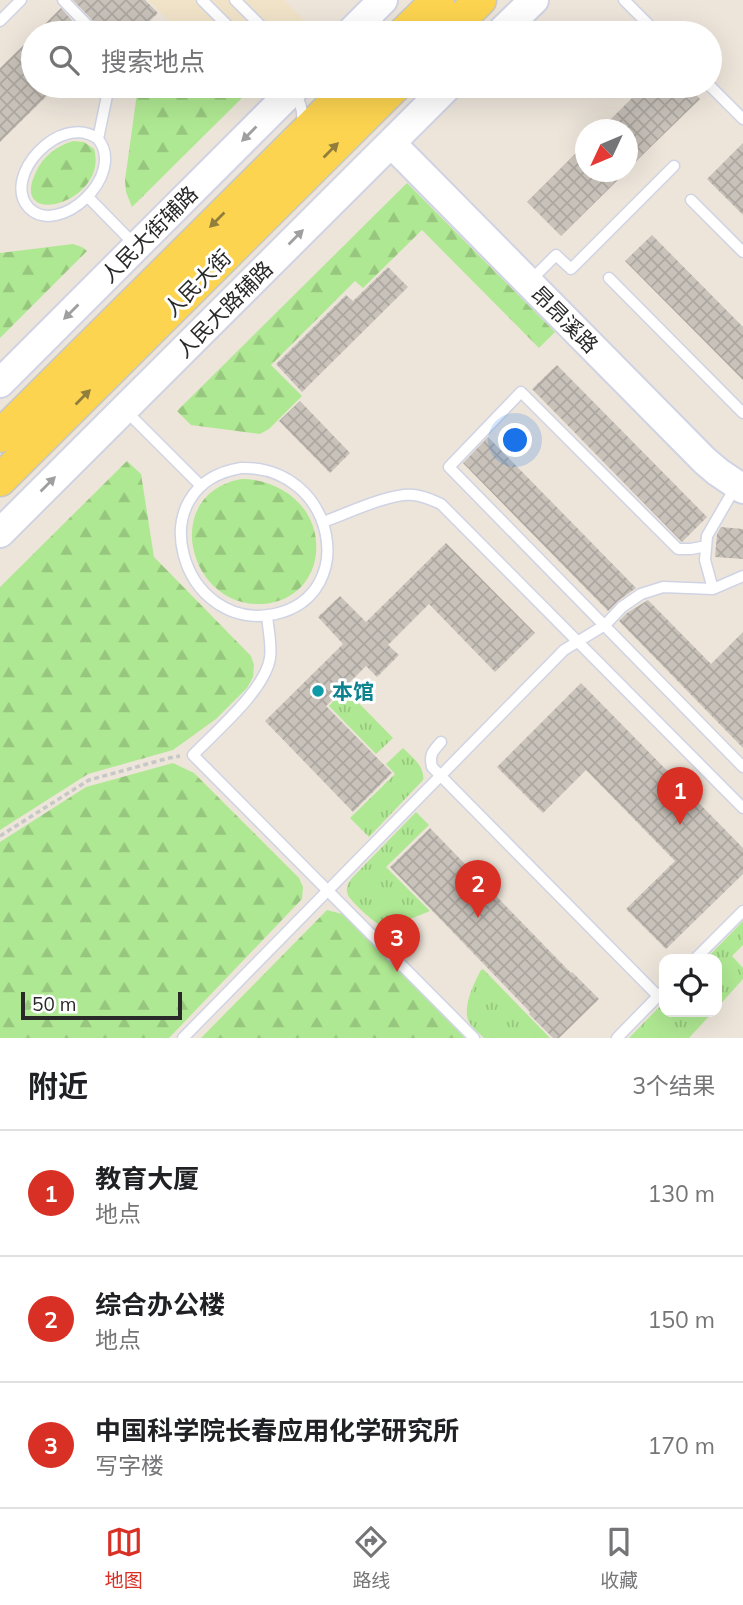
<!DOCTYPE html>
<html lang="zh">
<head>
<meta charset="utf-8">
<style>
	body { margin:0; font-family:Mulish,"Noto Sans SC",sans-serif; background:#f2f2f2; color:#202124 }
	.controls { position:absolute; right:21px; bottom:21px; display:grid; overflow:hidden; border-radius:14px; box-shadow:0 7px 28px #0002 }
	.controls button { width:63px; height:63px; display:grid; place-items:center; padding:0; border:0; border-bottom:2px solid #e0e0e0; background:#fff; color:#202124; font:35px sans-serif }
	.compass { position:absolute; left:575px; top:119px; width:63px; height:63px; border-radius:50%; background:#fff; box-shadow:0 7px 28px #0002; rotate:226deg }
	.scale { position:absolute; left:21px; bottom:18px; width:161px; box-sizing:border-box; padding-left:7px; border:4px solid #292929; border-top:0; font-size:19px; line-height:24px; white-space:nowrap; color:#292929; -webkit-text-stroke:5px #fff; paint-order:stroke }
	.you { position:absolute; left:516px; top:441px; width:24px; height:24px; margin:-18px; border:5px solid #fff; border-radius:50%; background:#1a73e8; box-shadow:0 0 0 10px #1a73e833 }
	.badge { display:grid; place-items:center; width:46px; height:46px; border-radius:50%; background:#d93025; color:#fff; font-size:23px; font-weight:700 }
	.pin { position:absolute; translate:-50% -58px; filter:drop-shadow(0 2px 4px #0008) }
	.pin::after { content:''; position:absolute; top:37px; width:24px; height:21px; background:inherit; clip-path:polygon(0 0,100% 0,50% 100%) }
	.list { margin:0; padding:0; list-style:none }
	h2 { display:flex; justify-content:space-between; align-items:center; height:91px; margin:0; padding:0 28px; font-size:30px }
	h2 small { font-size:23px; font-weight:400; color:#757577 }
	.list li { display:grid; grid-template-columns:46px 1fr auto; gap:21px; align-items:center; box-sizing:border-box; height:126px; padding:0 28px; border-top:2px solid #e0e0e0 }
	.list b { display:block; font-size:26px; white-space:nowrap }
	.list p { margin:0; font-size:23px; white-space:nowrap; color:#757577 }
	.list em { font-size:23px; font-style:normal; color:#757577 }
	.icon { flex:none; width:38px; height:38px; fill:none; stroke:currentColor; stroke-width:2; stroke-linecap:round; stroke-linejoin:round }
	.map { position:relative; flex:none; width:743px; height:1038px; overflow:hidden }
	.search { position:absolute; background:#fff; box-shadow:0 7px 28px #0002; left:21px; right:21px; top:21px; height:77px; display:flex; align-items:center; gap:18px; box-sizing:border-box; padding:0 24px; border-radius:38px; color:#757577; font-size:26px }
	.sheet { height:469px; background:#fff }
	nav { display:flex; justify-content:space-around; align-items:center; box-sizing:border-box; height:98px; border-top:2px solid #e0e0e0; background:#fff; font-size:19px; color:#757577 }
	nav a { display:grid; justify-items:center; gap:4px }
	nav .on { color:#d93025 }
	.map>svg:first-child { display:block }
</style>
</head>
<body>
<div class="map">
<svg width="743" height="1038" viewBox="0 0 743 1038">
	<defs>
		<pattern id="grass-tufts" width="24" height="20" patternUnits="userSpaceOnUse" patternTransform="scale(1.75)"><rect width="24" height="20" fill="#afe892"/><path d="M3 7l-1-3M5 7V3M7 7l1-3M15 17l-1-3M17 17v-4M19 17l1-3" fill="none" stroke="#97c77e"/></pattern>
		<pattern id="forest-firs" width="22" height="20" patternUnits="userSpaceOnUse" patternTransform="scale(1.75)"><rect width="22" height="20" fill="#afe892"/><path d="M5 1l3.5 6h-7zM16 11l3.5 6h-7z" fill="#97c77e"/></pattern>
		<pattern id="building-cross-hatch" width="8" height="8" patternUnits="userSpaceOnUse" patternTransform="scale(1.75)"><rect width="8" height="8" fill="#c8c2ba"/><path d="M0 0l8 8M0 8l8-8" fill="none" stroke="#aca7a0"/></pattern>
	</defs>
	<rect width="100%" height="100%" fill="#ede5da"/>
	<path fill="#f0e3c8" d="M 148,0 L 284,0 L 312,28 L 308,33 L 181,33 Z"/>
	<path fill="url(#grass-tufts)" d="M 345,689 L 393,738 L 376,754 L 329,706 Z
		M 403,748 C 412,757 425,766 423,780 L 369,837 L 350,818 L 395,774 L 386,764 Z
		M 416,812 L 429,825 L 386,867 L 430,911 L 403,922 L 381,926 C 374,922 351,902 348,895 C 345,889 348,884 351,879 Z
		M 743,921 L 743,945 L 732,956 L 743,968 L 743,979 L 717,1008 L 717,959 L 706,959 Z
		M 483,969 L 550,1038 L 484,1038 C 479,1033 471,1027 468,1020 C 463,1005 474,983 481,970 Z
		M 664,1002 L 664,1012 L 713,1012 L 689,1038 L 629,1038 Z"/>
	<path fill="url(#forest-firs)" d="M 138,86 L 233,86 L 243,97 L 132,207 L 126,192 L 125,180 Z
		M 73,141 L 84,142 L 94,149 C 110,202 7,231 36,172 C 43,156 57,146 73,141 Z
		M 407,183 L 555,332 L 539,348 L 422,230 L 363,288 L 355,281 L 271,365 L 302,396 L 269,429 L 260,434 L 191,425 L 177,411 Z
		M 73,244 L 82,247 L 87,251 L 0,338 L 0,253 Z
		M 127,461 L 141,474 L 154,557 L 251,656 L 254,665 L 253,677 L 247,688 L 216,719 L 173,750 L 88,774 L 0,830 L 0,587 Z
		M 242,479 C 283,479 320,510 316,553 C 315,565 310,577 301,587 C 291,597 278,603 263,604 C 187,608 160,493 242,479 Z
		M 173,763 L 194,773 L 299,878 L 303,887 L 302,899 L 169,1038 L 0,1038 L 0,842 L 86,787 Z
		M 327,910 L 342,914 L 465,1038 L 201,1038 Z"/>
	<path fill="url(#building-cross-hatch)" d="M 73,0 L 145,0 L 158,13 L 137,33 L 102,33 L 100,28 Z
		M 61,8 L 83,33 L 36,33 Z
		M 33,36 L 33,86 L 57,86 L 0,142 L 0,68 Z
		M 644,86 L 687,86 L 700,99 L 627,170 L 627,130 L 600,130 Z
		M 743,143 L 743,215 L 707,179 Z
		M 585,144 L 585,172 L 626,172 L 561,236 L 527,202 Z
		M 652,235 L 743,327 L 743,380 L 625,261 Z
		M 388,267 L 408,287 L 302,392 L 276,364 L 346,295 L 353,301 Z
		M 557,365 L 707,517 L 682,542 L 532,389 Z
		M 300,401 L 350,453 L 330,473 L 279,421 Z
		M 488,437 L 636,588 L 618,601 L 608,611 L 463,463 Z
		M 721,527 L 743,529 L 743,559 L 715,557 L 717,534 Z
		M 446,543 L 535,633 L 495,672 L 429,604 L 388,645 L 399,655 L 377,677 L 366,666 L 326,706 L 392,773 L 353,812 L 265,721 L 343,644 L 318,617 L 340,596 L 366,622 Z
		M 648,600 L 711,664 L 743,632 L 743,748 L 619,621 L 627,613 Z
		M 581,683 L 743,848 L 743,874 L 666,949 L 626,909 L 675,861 L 586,770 L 543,813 L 497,767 Z
		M 430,828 L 571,973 L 572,972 L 599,999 L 559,1038 L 553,1038 L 529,1014 L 530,1012 L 390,867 Z"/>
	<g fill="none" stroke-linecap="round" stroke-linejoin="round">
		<defs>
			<path id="lane" d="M 63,0 L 95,33
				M 202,0 L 235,33
				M 235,0 L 268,33
				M 624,0 L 657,33
				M 0,21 L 21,0
				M 710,86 L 743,119
				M 295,94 C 302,105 303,113 302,126
				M 98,139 C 61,111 0,177 29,208 C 59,238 127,175 98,139 L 109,86
				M 88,197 L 136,246
				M 691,200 L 743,252
				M 609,278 L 743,413
				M 529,282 L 556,255 L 571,269 L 674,166
				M 125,410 L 201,486
				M 241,468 C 335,465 361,595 275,614 C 181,634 137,485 241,468 Z
				M 323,522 C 346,514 391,492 414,495 C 424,496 432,500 441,504 L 743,808
				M 706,546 L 691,549 L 678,549 L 521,392 L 449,467 L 743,767
				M 713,589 L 705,560 L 707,536 L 736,486
				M 267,615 C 268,629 272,645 270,658 C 265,690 216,731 193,755 L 474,1038
				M 441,742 C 433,751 429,754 432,767 L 658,996
				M 695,959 L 743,911
				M 183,1038 L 564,650 L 605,625 L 622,607 L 641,594 L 663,587 L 713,589 L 743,576
				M 617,1038 L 664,990"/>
			<path id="secondary" d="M 350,33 L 383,0
				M 500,33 L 534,0
				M 391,143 L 705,461 L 718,472 L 743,489
				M 0,383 L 297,86
				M 0,533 L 448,86"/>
			<path id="primary" d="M 404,33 L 438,0
				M 447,33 L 480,0
				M 0,436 L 352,86
				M 0,480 L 395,86"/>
		</defs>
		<use href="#lane" stroke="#cfd3e4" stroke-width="13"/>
		<use href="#secondary" stroke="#cfd3e4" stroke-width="32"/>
		<use href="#primary" stroke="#c7c7c7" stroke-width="35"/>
		<path stroke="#c7c7c7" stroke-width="3.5" stroke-dasharray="5 3.5" stroke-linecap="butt" d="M 0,836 L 89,780 L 169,758 L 180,756"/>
		<use href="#lane" stroke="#fff" stroke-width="10"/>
		<use href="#secondary" stroke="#fff" stroke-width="28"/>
		<use href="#primary" stroke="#fcd450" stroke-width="32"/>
	</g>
	<defs><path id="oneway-solid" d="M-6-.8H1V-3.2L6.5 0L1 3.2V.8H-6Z" transform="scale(1.75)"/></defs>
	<g fill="#9f9f9f">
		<use href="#oneway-solid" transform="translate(249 134) rotate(135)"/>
		<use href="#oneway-solid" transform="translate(296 237) rotate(-45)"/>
		<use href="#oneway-solid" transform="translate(71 312) rotate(135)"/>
		<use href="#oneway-solid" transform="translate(48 484) rotate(-45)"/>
	</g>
	<g fill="#927e3c">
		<use href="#oneway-solid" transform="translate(331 150) rotate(-45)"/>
		<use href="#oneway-solid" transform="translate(217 220) rotate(135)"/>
		<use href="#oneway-solid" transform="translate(83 397) rotate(-45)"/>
	</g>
	<circle fill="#0f9aa8" stroke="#fff" stroke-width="2.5" cx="318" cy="691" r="7"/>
	<g text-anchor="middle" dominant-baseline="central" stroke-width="6" stroke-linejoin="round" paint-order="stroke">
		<g font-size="21" fill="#292929" stroke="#fff">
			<text transform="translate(149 234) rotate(-45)">人民大街辅路</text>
			<text transform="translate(197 283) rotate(-45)">人民大街</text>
			<text transform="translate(224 309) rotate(-45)">人民大路辅路</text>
			<text transform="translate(565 319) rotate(45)">昂昂溪路</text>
		</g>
		<g font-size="21" font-weight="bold" fill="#0d838f" stroke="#fff" text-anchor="start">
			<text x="332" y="691">本馆</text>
		</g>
	</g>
</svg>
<div class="controls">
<button><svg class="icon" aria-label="locate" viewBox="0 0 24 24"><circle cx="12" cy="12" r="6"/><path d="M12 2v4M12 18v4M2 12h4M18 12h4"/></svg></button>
</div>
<svg class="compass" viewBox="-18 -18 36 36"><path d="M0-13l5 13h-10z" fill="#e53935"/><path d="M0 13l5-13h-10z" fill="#757577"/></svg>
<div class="scale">50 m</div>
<div class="you"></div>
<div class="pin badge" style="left:680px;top:825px">1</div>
<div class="pin badge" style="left:478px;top:918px">2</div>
<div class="pin badge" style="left:397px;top:972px">3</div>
<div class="search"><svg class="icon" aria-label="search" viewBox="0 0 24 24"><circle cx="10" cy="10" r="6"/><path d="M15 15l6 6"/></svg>搜索地点</div>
</div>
<section class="sheet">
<h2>附近<small>3个结果</small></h2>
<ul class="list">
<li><span class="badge">1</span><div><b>教育大厦</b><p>地点</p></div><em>130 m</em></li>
<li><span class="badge">2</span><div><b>综合办公楼</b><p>地点</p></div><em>150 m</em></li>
<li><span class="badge">3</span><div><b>中国科学院长春应用化学研究所</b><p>写字楼</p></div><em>170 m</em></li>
</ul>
</section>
<nav>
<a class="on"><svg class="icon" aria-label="map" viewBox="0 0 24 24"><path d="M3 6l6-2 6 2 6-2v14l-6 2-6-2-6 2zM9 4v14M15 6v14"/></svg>地图</a>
<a><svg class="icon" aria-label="directions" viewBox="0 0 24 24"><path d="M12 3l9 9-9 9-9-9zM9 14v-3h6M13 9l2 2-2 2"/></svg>路线</a>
<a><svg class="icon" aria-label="saved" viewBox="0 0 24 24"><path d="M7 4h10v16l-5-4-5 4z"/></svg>收藏</a>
</nav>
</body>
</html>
